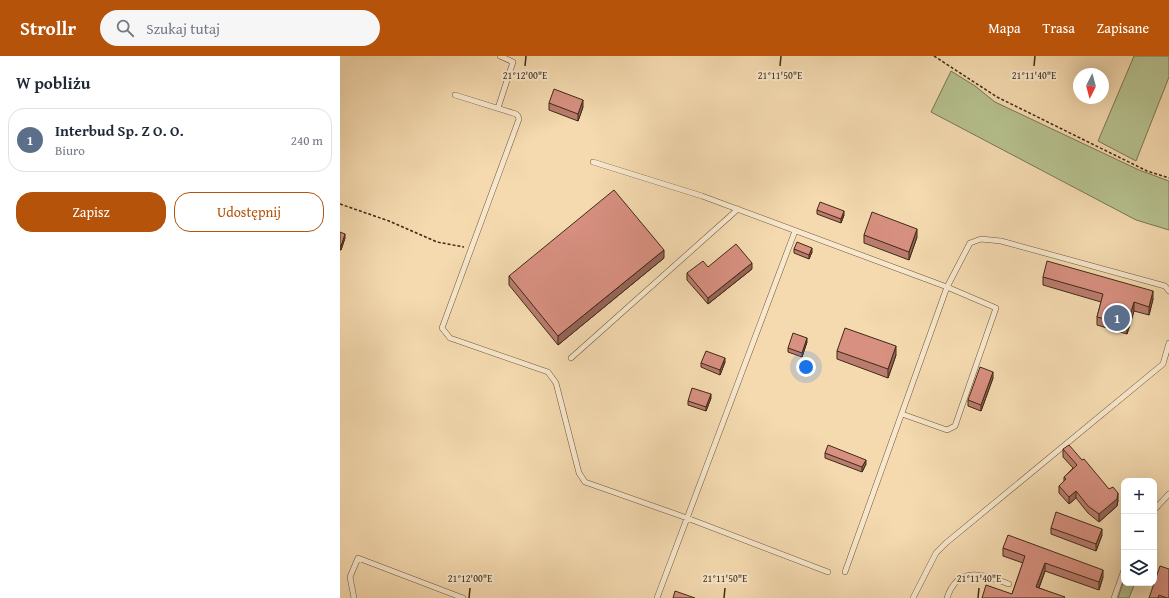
<!DOCTYPE html>
<html lang="pl">
<head>
<meta charset="utf-8">
<style>
	body { margin:0; font-family:"Gentium Book Plus",serif; background:#f6f6f7; color:#1f2937 }
	.controls { position:absolute; right:12px; bottom:12px; display:grid; overflow:hidden; border-radius:8px; box-shadow:0 4px 16px #0002 }
	.controls button { width:36px; height:36px; display:grid; place-items:center; padding:0; border:0; border-bottom:1px solid #e0e1e3; background:#fff; color:#1f2937; font:20px sans-serif }
	.compass { position:absolute; left:733px; top:12px; width:36px; height:36px; border-radius:50%; background:#fff; box-shadow:0 4px 16px #0002; rotate:186deg }
	.you { position:absolute; left:466px; top:311px; width:14px; height:14px; margin:-10px; border:3px solid #fff; border-radius:50%; background:#1a73e8; box-shadow:0 0 0 6px #1a73e833 }
	.badge { display:grid; place-items:center; width:26px; height:26px; border-radius:50%; background:#b45309; color:#fff; font-size:13px; font-weight:700 }
	.pin { position:absolute; translate:-50% -50%; border:2px solid #fff; box-shadow:0 1px 4px #0006 }
	.list { margin:0; padding:0; list-style:none }
	h2 { display:flex; justify-content:space-between; align-items:center; height:52px; margin:0; padding:0 16px; font-size:17px }
	h2 small { font-size:13px; font-weight:400; color:#747a83 }
	.list li { display:grid; grid-template-columns:26px 1fr auto; gap:12px; align-items:center; box-sizing:border-box; height:64px; margin:0 8px 8px; padding:0 8px; border:1px solid #e0e1e3; border-radius:16px }
	.list b { display:block; font-size:15px; white-space:nowrap }
	.list p { margin:0; font-size:13px; white-space:nowrap; color:#747a83 }
	.list em { font-size:13px; font-style:normal; color:#747a83 }
	.actions { display:flex; gap:8px; padding:12px 16px }
	.actions a { flex:1; padding:9px 0; border:1px solid #b45309; border-radius:16px; text-align:center; font-size:14px; color:#b45309 }
	.actions .main { background:#b45309; color:#fff }
	.icon { flex:none; width:22px; height:22px; fill:none; stroke:currentColor; stroke-width:2; stroke-linecap:round; stroke-linejoin:round }
	.map { position:relative; flex:none; width:829px; height:542px; overflow:hidden }
	header { display:flex; align-items:center; gap:24px; box-sizing:border-box; height:56px; padding:0 20px; background:#b45309; color:#fff }
	header strong { font-size:19px }
	nav { display:flex; gap:22px; margin-inline-start:auto; font-size:14px }
	.search { width:280px; height:36px; background:#f6f6f7; display:flex; align-items:center; gap:10px; box-sizing:border-box; padding:0 14px; border-radius:22px; color:#747a83; font-size:15px }
	main { display:flex }
	aside { flex:1; background:#fff }
	.map>svg:first-child { display:block }
</style>
</head>
<body>
<header>
<strong>Strollr</strong>
<div class="search"><svg class="icon" aria-label="search" viewBox="0 0 24 24"><circle cx="10" cy="10" r="6"/><path d="M15 15l6 6"/></svg>Szukaj tutaj</div>
<nav><a>Mapa</a><a>Trasa</a><a>Zapisane</a></nav>
</header>
<main>
<aside>
<h2>W pobliżu<small></small></h2>
<ul class="list">
<li><span class="badge" style="background:#5c6f8a">1</span><div><b>Interbud Sp. Z O. O.</b><p>Biuro</p></div><em>240 m</em></li>
</ul>
<div class="actions"><a class="main">Zapisz</a><a>Udostępnij</a></div>
</aside>
<div class="map">
<svg width="829" height="542" viewBox="0 0 829 542">
	<rect width="100%" height="100%" fill="#f5dab0"/>
	<filter id="stains"><feTurbulence type="fractalNoise" baseFrequency=".005" numOctaves="4"/><feColorMatrix values="0 0 0 0 .2 0 0 0 0 .09 0 0 0 0 .02 0 0 0 .5 -.17"/></filter>
	<radialGradient id="worn" r=".72"><stop offset=".6" stop-color="#630" stop-opacity="0"/><stop offset="1" stop-color="#630" stop-opacity=".3"/></radialGradient>
	<path fill="#b6c18f" stroke="#7a7652" d="M 794,0 L 829,0 L 829,21 L 796,105 L 758,85 Z
		M 611,15 L 635,30 L 655,46 L 799,114 L 829,125 L 829,174 L 796,164 L 591,56 Z
		M 784,524 L 784,527 L 795,527 L 789,542 L 778,542 Z"/>
	<g fill="none" stroke-linecap="round" stroke-linejoin="round">
		<defs>
			<path id="lane" d="M 115,39 L 176,58 L 178,60 L 179,63 L 102,272 L 110,282 L 208,316 L 216,327 L 239,417 L 245,426 L 347,462 L 488,516
				M 158,52 L 173,6 L 160,0
				M 253,106 L 362,140 L 607,231 L 656,252 L 615,370 L 607,374 L 562,358
				M 231,302 L 398,153
				M 814,454 L 829,438
				M 505,516 L 607,231 L 630,187 L 641,183 L 661,185 L 825,230 L 829,235
				M 14,542 L 10,521 L 18,502 L 123,542
				M 317,542 L 455,175
				M 573,542 L 596,497 L 606,487 L 823,308 L 829,287
				M 607,542 C 618,508 644,519 669,528
				M 774,542 L 784,514"/>
		</defs>
		<use href="#lane" stroke="#6c573b" stroke-width="6"/>
		<path stroke="#3e2b14" stroke-width="1.5" stroke-dasharray="3 2" stroke-linecap="butt" d="M 594,0 L 657,41 L 807,115 L 829,122
			M 0,148 L 49,165 L 97,186 L 124,191"/>
		<use href="#lane" stroke="#f8e7cc" stroke-width="5"/>
	</g>
	<path fill="#ba7c6f" stroke="#3e2b14" d="M 209,47 L 243,51 L 238,65 L 209,54 Z
		M 477,154 L 504,159 L 501,167 L 477,158 Z
		M 0,176 L 5,182 L 1,194 L 0,194 Z
		M 524,179 L 577,181 L 569,204 L 524,187 Z
		M 454,193 L 472,196 L 469,203 L 454,197 Z
		M 324,202 L 218,289 L 169,229 L 169,220 Z
		M 368,211 L 412,213 L 368,248 L 347,224 L 347,217 Z
		M 703,221 L 813,243 L 809,259 L 794,255 L 787,278 L 757,269 L 757,261 L 761,246 L 703,229 Z
		M 467,286 L 462,301 L 448,296 L 448,292 Z
		M 497,295 L 556,299 L 548,322 L 497,303 Z
		M 385,306 L 380,319 L 361,311 L 361,307 Z
		M 653,322 L 641,355 L 628,350 L 628,344 Z
		M 371,342 L 366,355 L 348,349 L 348,345 Z
		M 723,393 L 742,404 L 778,444 L 777,450 L 759,466 L 748,457 L 736,442 L 729,448 L 719,437 L 719,430 L 724,425 L 724,421 L 733,412 L 723,401 Z
		M 485,397 L 526,408 L 522,416 L 485,402 Z
		M 711,472 L 762,479 L 756,495 L 711,478 Z
		M 663,492 L 763,521 L 759,534 L 705,515 L 699,532 L 725,542 L 672,538 L 683,507 L 663,500 Z
		M 829,513 L 829,542 L 809,542 Z"/>
	<path fill="#97655a" stroke="#3e2b14" d="M 243,44 L 243,51 L 238,65 L 238,58 Z
		M 504,155 L 504,159 L 501,167 L 501,163 Z
		M 577,173 L 577,181 L 569,204 L 569,196 Z
		M 5,178 L 5,182 L 1,194 L 1,190 Z
		M 472,192 L 472,196 L 469,203 L 469,199 Z
		M 324,194 L 324,202 L 218,289 L 218,280 Z
		M 412,207 L 412,213 L 368,248 L 368,242 Z
		M 813,235 L 813,243 L 809,259 L 809,251 Z
		M 794,246 L 794,255 L 787,278 L 787,269 Z
		M 467,282 L 467,286 L 462,301 L 462,297 Z
		M 556,290 L 556,299 L 548,322 L 548,313 Z
		M 385,302 L 385,306 L 380,319 L 380,314 Z
		M 653,316 L 653,322 L 641,355 L 641,349 Z
		M 371,338 L 371,342 L 366,355 L 366,351 Z
		M 526,404 L 526,408 L 522,416 L 522,411 Z
		M 736,435 L 736,442 L 729,448 L 729,441 Z
		M 778,437 L 778,444 L 777,450 L 759,466 L 759,458 Z
		M 762,473 L 762,479 L 756,495 L 756,488 Z
		M 705,507 L 705,515 L 696,539 L 696,531 Z
		M 763,514 L 763,521 L 759,534 L 759,526 Z"/>
	<path fill="#d89081" stroke="#3e2b14" d="M 214,33 L 243,44 L 238,58 L 209,47 Z
		M 274,134 L 324,194 L 218,280 L 169,220 Z
		M 480,146 L 504,155 L 501,163 L 477,154 Z
		M 532,156 L 577,173 L 569,196 L 524,179 Z
		M 0,176 L 5,178 L 1,190 L 0,189 Z
		M 457,186 L 472,192 L 469,199 L 454,193 Z
		M 396,188 L 412,207 L 368,242 L 347,217 L 363,205 L 368,211 Z
		M 707,205 L 813,235 L 809,251 L 794,246 L 787,269 L 757,261 L 763,238 L 703,221 Z
		M 505,272 L 556,290 L 548,313 L 497,295 Z
		M 453,277 L 467,282 L 462,297 L 448,292 Z
		M 366,295 L 385,302 L 380,314 L 361,307 Z
		M 640,311 L 653,316 L 641,349 L 628,344 Z
		M 352,332 L 371,338 L 366,351 L 348,345 Z
		M 488,389 L 526,404 L 522,411 L 485,397 Z
		M 729,389 L 742,404 L 744,403 L 769,433 L 773,431 L 778,437 L 777,443 L 759,458 L 748,450 L 736,435 L 729,441 L 719,430 L 726,423 L 724,421 L 737,409 L 723,393 Z
		M 716,456 L 762,473 L 756,488 L 711,472 Z
		M 668,479 L 763,514 L 759,526 L 705,507 L 696,531 L 725,541 L 724,542 L 642,542 L 646,529 L 672,538 L 685,500 L 663,492 Z
		M 820,510 L 829,513 L 829,542 L 827,542 L 819,539 L 818,542 L 809,542 Z
		M 335,535 L 355,542 L 333,542 Z"/>
	<path fill="none" stroke="#3e2b14" stroke-width="1.5" d="M 185,10 L 186,0M 440,10 L 441,0M 694,10 L 695,0M 129,542 L 130,532M 384,542 L 385,532M 638,542 L 639,532"/>
	<g font-size="10" text-anchor="middle" fill="#3e2b14" stroke="#f8e7cc" stroke-width="4" stroke-linejoin="round" paint-order="stroke">
		<text x="185" y="23">21°12'00"E</text>
		<text x="440" y="23">21°11'50"E</text>
		<text x="694" y="23">21°11'40"E</text>
		<text x="130" y="526">21°12'00"E</text>
		<text x="385" y="526">21°11'50"E</text>
		<text x="639" y="526">21°11'40"E</text>
	</g>
	<rect width="100%" height="100%" filter="url(#stains)"/>
	<rect width="100%" height="100%" fill="url(#worn)"/>
</svg>
<div class="controls">
<button>+</button>
<button>−</button>
<button><svg class="icon" aria-label="layers" viewBox="0 0 24 24"><path d="M12 4l9 5-9 5-9-5zM3 14l9 5 9-5"/></svg></button>
</div>
<svg class="compass" viewBox="-18 -18 36 36"><path d="M0-13l5 13h-10z" fill="#e53935"/><path d="M0 13l5-13h-10z" fill="#747a83"/></svg>
<div class="you"></div>
<div class="pin badge" style="left:777px;top:262px;background:#5c6f8a">1</div>
</div>
</main>
</body>
</html>
